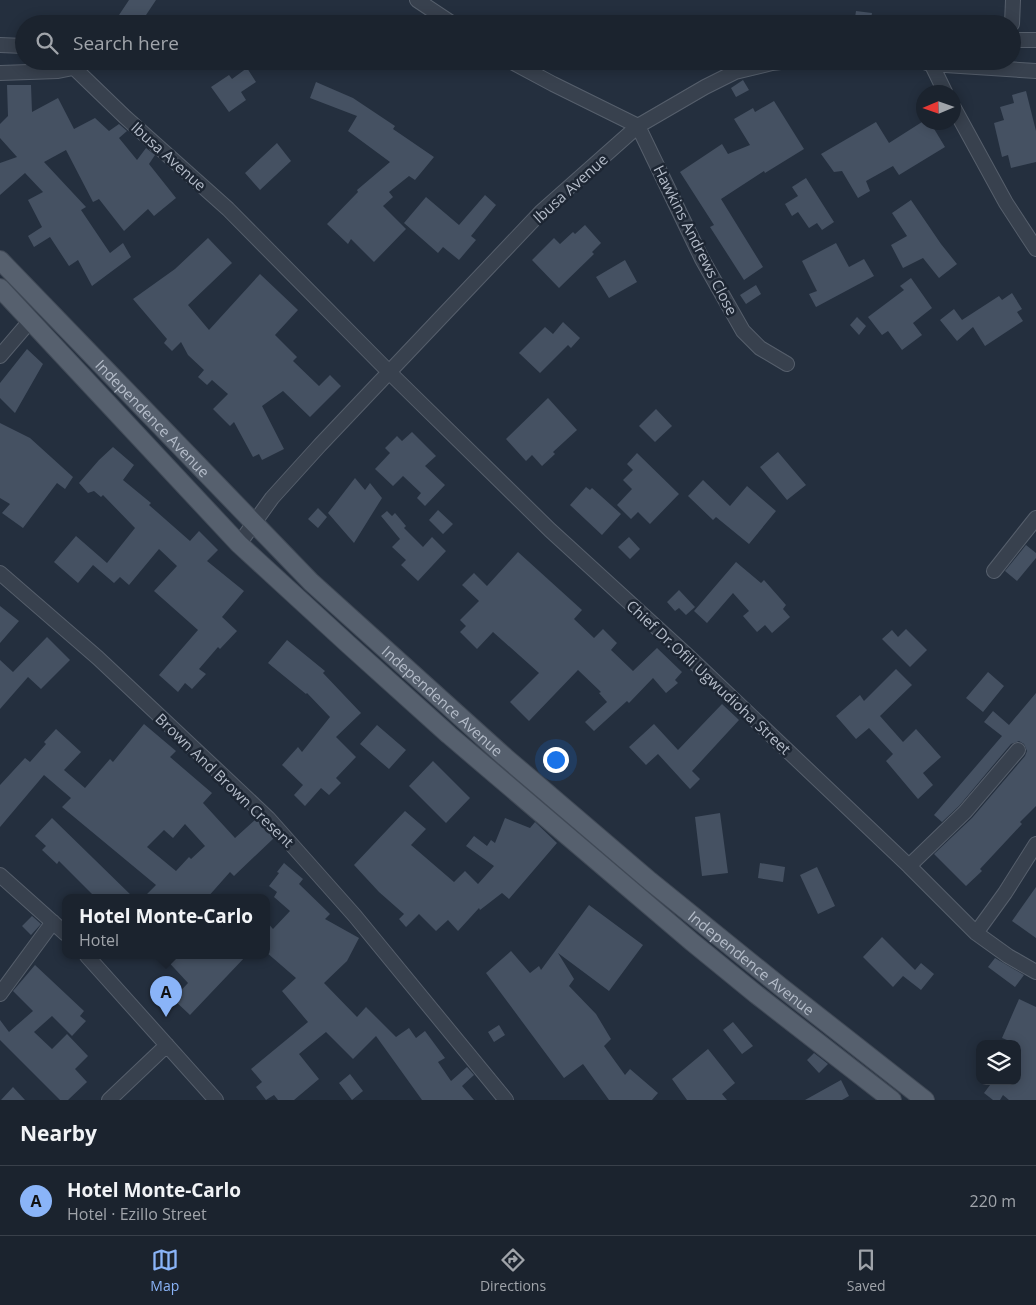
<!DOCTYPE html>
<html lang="en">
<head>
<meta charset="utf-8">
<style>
	body { margin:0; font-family:"Open Sans",sans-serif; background:#242b36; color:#f1f3f6 }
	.controls { position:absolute; right:15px; bottom:15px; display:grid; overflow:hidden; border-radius:10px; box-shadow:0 2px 12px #0003 }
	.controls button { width:45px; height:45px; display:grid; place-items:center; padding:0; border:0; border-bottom:1px solid #39404a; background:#1b232e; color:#f1f3f6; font:25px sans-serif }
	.compass { position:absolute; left:916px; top:85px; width:45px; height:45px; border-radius:50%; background:#1b232e; box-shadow:0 2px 12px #0003; rotate:268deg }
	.you { position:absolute; left:555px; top:759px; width:18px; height:18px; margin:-12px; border:4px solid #fff; border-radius:50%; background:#1a73e8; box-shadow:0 0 0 8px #1a73e833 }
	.badge { display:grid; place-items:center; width:32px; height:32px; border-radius:50%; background:#8ab4f8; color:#111; font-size:16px; font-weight:700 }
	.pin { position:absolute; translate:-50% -41px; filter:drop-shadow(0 1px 2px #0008) }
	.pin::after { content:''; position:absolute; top:26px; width:18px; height:15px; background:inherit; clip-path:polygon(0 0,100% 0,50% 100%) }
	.popup { position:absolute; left:62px; top:894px; width:208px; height:65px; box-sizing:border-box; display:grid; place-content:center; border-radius:10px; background:#1b232e; filter:drop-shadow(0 1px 4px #0005); font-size:16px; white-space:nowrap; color:#a0a4aa }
	.popup b { font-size:19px; color:#f1f3f6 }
	.popup::after { content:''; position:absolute; left:50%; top:100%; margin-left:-10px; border:10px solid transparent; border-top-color:#1b232e }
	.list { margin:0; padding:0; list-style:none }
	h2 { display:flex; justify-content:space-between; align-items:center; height:65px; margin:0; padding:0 20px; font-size:21px }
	h2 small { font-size:16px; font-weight:400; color:#a0a4aa }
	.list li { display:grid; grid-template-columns:32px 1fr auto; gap:15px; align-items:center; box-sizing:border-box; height:70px; padding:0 20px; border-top:1px solid #39404a }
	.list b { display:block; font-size:19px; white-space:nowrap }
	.list p { margin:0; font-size:16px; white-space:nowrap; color:#a0a4aa }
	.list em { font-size:16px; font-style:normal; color:#a0a4aa }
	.icon { flex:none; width:28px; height:28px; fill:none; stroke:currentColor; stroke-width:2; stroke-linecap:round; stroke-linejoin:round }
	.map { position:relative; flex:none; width:1036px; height:1100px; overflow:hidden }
	.search { position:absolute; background:#1b232e; box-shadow:0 2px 12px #0003; left:15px; right:15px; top:15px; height:55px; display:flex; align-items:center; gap:12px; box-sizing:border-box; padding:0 18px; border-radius:28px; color:#a0a4aa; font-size:19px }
	.sheet { height:135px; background:#1b232e }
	nav { display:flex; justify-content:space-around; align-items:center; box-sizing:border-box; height:70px; border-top:1px solid #39404a; background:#1b232e; font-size:14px; color:#a0a4aa }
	nav a { display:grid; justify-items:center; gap:2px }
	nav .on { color:#8ab4f8 }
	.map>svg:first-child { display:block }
</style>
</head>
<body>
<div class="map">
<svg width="1036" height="1100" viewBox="0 0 1036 1100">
	<rect width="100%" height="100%" fill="#242f3e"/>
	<path fill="#455162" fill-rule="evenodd" d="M 129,0 L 156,0 L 140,24 L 131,24 L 119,15 Z
		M 856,11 L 872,13 L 870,24 L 854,24 Z
		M 247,68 L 256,82 L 241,92 L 246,100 L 229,112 L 211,87 L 229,75 L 232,79 Z
		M 743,80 L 749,90 L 736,97 L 731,88 Z
		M 316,82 L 353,98 L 395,126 L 393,129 L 434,157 L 415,180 L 409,176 L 389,192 L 393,197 L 383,206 L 406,229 L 374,262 L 351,239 L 348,244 L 327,224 L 358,192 L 357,190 L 390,162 L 348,131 L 357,116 L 310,98 Z
		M 7,85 L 31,85 L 32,112 L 58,98 L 74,129 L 95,118 L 109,131 L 119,124 L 127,131 L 119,138 L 137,160 L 146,148 L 155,155 L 149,164 L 176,198 L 154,216 L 148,209 L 124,231 L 99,199 L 93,202 L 66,150 L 44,162 L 86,207 L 81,210 L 110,253 L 123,243 L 131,257 L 92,286 L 78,260 L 69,266 L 50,237 L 34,247 L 28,236 L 42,227 L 28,200 L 43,192 L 25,173 L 0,195 L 0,163 L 17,157 L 0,138 L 0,124 L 8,116 Z
		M 1026,91 L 1036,131 L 1036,162 L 1011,168 L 1008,155 L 1002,157 L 994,123 L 1004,120 L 1000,107 L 1014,103 L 1012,95 Z
		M 774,101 L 804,149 L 765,173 L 764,171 L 721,199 L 763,267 L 744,280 L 710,227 L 714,225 L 680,172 L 722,144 L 728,154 L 750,145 L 734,119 L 753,108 L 755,112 Z
		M 876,122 L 889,143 L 922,122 L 930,122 L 945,147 L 899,175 L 893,166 L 866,181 L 870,191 L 858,198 L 842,171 L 834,172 L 821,154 Z
		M 277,143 L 291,161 L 260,190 L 245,173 Z
		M 806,178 L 834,222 L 822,230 L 817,223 L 809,228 L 798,212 L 792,216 L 785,204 L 798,196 L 792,187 Z
		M 485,195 L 496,205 L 471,236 L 476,240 L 459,260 L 443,247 L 438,253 L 404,223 L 426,197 L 459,225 Z
		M 911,200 L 941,244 L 957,264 L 939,278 L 923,258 L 903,268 L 891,245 L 907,236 L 892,213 Z
		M 585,225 L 601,243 L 592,252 L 594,254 L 559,288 L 532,260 L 554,238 L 560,244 L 573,232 L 575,234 Z
		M 208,238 L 232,263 L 188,305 L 209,330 L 260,274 L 298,310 L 275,335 L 297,357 L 293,361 L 319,386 L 330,375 L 341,386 L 310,417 L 283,391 L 262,406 L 284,449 L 262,460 L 259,454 L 253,457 L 234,422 L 230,426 L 213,409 L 228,394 L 212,380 L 207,385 L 198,377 L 204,370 L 188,355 L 181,342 L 172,351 L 164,343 L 167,339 L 133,299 L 175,269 Z
		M 836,243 L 849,267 L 864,259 L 874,276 L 816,307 L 809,294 L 817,291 L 802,261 Z
		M 625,260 L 637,282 L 609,298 L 596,277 Z
		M 911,278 L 932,308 L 913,323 L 922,335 L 902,350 L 888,331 L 882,335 L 868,317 L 904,290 L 900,286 Z
		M 756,285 L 761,294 L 746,304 L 740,295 Z
		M 1012,293 L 1022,309 L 1017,312 L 1023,321 L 985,346 L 973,327 L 957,341 L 940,320 L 954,309 L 962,320 L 999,296 L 1002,300 Z
		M 857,317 L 866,326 L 859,335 L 850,325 Z
		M 563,322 L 580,338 L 571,348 L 568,345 L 540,373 L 519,353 L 545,327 L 553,334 Z
		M 27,349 L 43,364 L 15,413 L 0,398 L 0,383 Z
		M 548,398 L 577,430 L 553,452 L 555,454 L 542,466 L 532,455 L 526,461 L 506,439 Z
		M 656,409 L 672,426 L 655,442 L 639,426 Z
		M 0,423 L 30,438 L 73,477 L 65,489 L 57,483 L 23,528 L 2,513 L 10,504 L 0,498 Z
		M 412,432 L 436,456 L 425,466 L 445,485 L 425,506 L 417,498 L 421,493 L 403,476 L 393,486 L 375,469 L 390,453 L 385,448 L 397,436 L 402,441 Z
		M 113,447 L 134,465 L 123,480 L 151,503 L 149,505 L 190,541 L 199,531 L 218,550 L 207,561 L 244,591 L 222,617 L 237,631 L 220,649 L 218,647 L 199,669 L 206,674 L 192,689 L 185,683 L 178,692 L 159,675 L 198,630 L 154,591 L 177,566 L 159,549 L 129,585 L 120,577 L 114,583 L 93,565 L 78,583 L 54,562 L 76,536 L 107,563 L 135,528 L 103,495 L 101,497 L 94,491 L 88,493 L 79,483 L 99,460 Z
		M 778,452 L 806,485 L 787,500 L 760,467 Z
		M 637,453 L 679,494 L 650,524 L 638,512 L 631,519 L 617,505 L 632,489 L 623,480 L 633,470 L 627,464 Z
		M 355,478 L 365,490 L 370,483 L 382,498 L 354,543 L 328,513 Z
		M 703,480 L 730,506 L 747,486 L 776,511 L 749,544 L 716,517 L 713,520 L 688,496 Z
		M 586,487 L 590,490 L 592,488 L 621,514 L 602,535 L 570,505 Z
		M 318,508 L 327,517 L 318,528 L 308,519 Z
		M 438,510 L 453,524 L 443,534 L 429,520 Z
		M 387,511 L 392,516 L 395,513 L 406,526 L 404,528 L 423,547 L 432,537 L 446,551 L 418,581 L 401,565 L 406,560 L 392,547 L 400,539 L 381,516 Z
		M 629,537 L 640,549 L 630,559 L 618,547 Z
		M 1026,545 L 1036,553 L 1036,558 L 1017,581 L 1005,571 Z
		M 518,552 L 582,610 L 574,619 L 594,638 L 603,629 L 617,643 L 611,650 L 633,671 L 657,648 L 682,672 L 675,680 L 678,683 L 666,693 L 653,678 L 629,703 L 627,701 L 594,731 L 585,722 L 607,702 L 599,693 L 601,692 L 578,670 L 529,721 L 510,702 L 539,673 L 493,632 L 477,649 L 460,632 L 466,626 L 460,620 L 479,601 L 462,585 L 474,573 L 487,586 Z
		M 736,562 L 761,583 L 764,580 L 786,605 L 783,609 L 790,617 L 772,633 L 765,625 L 757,632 L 743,616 L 749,611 L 733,593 L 707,623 L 694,611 Z
		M 679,590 L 695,607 L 686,615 L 679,608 L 675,611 L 667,602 Z
		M 0,606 L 19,621 L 0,643 Z
		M 906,629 L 927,650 L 910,667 L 882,639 L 892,630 L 898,637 Z
		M 47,637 L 70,660 L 41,689 L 28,677 L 0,709 L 0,660 L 13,672 Z
		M 287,640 L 325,671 L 323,673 L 361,713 L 336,737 L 356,757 L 336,778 L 341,783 L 329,795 L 321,788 L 305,806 L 294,795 L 303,785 L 282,765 L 298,747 L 302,752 L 330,717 L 307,693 L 306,694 L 268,663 Z
		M 896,669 L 912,685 L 880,716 L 903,742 L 916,729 L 941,757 L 923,773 L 933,785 L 918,799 L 886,761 L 893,754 L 869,728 L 856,739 L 836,716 L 860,695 L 864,701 Z
		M 988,672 L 1004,686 L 983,712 L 966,698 Z
		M 1036,693 L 1036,806 L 1020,822 L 1022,824 L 980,869 L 982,871 L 966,886 L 934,854 L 972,818 L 1025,756 L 1027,751 L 1024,744 L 1019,741 L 1011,744 L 959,806 L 942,822 L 934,815 L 1002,736 L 984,722 L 993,711 L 1009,725 Z
		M 722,704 L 739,720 L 692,771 L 700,779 L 690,789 L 658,754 L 646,765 L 629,747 L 654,724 L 678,750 Z
		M 144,724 L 176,751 L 170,757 L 212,793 L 203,803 L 235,838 L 256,819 L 274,838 L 234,876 L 230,872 L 207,898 L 143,898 L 156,885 L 62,807 L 71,798 L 44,775 L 0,827 L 0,785 L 25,758 L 30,762 L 46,744 L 44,742 L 56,729 L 81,752 L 64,770 L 85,788 L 110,759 L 113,762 ZM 185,824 L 205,846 L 191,859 L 189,857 L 176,871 L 147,847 L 164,830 L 173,838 Z
		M 377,725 L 406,750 L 389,769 L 360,744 Z
		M 433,761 L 470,798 L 446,823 L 409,786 Z
		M 405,811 L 426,829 L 411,845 L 454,882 L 465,871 L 478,884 L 494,866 L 466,846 L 474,836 L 487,846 L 491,840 L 495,843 L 505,818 L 530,828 L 535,822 L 557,843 L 509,899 L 502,893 L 480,910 L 479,908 L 458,931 L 448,920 L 436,931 L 419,914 L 406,927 L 399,919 L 404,914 L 379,892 L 354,865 Z
		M 720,813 L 728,873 L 702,876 L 695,817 Z
		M 52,818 L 134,898 L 96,898 L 59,861 L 57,864 L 42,850 L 46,846 L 35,836 Z
		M 284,863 L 303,879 L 299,884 L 330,914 L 325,919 L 359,938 L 347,961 L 324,983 L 357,1017 L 366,1007 L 396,1037 L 409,1028 L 416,1038 L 425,1031 L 445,1058 L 438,1062 L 451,1081 L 467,1067 L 474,1075 L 462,1086 L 474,1100 L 422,1100 L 376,1036 L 353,1059 L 326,1032 L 299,1054 L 319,1079 L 294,1100 L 278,1100 L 274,1095 L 266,1100 L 256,1087 L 262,1082 L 251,1069 L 308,1022 L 282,991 L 296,978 L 266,952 L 266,921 L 273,929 L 290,911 L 274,897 L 277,892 L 269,886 L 279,873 L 277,872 Z
		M 760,863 L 785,867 L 783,882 L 758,878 Z
		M 817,867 L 835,906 L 818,914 L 800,875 Z
		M 1036,887 L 1036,938 L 1012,921 Z
		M 589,905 L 643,945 L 609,991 L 558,953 L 574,979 L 569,986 L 596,1014 L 611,1039 L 604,1046 L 625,1075 L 630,1069 L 658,1093 L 652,1100 L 609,1100 L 583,1064 L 564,1078 L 486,973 L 511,951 L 530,973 L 539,966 L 541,970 Z
		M 32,916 L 41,924 L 31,935 L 22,926 Z
		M 882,937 L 915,970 L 921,963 L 934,974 L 921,990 L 903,976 L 893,987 L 863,957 Z
		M 163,956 L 246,956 L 190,1015 L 173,999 L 188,983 Z
		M 995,958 L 1024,975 L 1015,987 L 988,967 Z
		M 35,965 L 84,1011 L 80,1016 L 86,1021 L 72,1036 L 52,1016 L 34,1032 L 52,1049 L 67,1034 L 88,1056 L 75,1069 L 87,1082 L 68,1100 L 60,1100 L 0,1040 L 0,1020 L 9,1032 L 33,1011 L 13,991 Z
		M 1019,999 L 1036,1007 L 1036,1100 L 1009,1100 L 1003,1095 L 1000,1100 L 993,1100 L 984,1093 L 993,1081 L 1017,1081 L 1017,1044 L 1002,1038 Z
		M 733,1022 L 753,1046 L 742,1054 L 723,1030 Z
		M 499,1025 L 505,1035 L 494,1042 L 488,1032 Z
		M 708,1049 L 735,1083 L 722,1094 L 727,1100 L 687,1100 L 672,1079 Z
		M 814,1053 L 828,1064 L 819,1073 L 807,1060 Z
		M 350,1074 L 363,1091 L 352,1100 L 339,1083 Z
		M 841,1080 L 849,1096 L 842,1100 L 805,1100 Z
		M 13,1087 L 25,1100 L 1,1100 Z"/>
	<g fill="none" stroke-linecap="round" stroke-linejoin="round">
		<defs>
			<path id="minor" d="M 417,0 L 453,24
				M 1012,24 L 1013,0
				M 1012,40 L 1036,40
				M 0,45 L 24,46
				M 67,61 L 125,117 L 228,209 L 390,373 L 550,530 L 689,657 L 909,866 L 976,933 L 1008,956 L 1036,972
				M 510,61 L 553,84 L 638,126 L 702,259 L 743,331 L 760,348 L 787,364
				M 921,61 L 930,64 L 1036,71
				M 930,61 L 945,92
				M 0,73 L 58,71 L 73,68
				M 954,108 L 1006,203 L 1036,249
				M 0,356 L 30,321
				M 239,544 L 272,498 L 320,445 L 541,212 L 638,126 L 705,87 L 735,72 L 772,63 L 789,61
				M 994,571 L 1036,518
				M 0,573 L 98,658 L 268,818 L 355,916 L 506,1100
				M 909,866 L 965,812 L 1018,750
				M 0,875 L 66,934
				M 976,933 L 1005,893 L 1036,844
				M 87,956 L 216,1100
				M 0,994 L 53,922
				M 109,1100 L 167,1045"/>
			<g id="major">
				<path id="s1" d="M 0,260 L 311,582 L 505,757 L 650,881 L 781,987 L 925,1100"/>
				<path d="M 0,288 L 239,544 L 349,645 L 449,735 L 692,942 L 757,995 L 892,1100"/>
			</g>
		</defs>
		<use href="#minor" stroke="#565f6c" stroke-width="16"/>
		<use href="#major" stroke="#414a57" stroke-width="20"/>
		<use href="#minor" stroke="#38414e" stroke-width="14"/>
		<use href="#major" stroke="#56606e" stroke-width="18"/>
	</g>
	<g text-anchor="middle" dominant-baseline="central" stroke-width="5" stroke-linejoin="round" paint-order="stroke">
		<g font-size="15" fill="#b4bcc9" stroke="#1d2633">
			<text transform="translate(169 156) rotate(42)">Ibusa Avenue</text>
			<text transform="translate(570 188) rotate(-42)">Ibusa Avenue</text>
			<text transform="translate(696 240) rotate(63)">Hawkins Andrews Close</text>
			<text stroke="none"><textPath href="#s1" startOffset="220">Independence Avenue</textPath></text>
			<text transform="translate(709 677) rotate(43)">Chief Dr.Ofili Ugwudioha Street</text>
			<text stroke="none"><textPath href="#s1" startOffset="625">Independence Avenue</textPath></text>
			<text transform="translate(225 780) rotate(44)">Brown And Brown Cresent</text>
			<text stroke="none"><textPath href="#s1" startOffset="1030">Independence Avenue</textPath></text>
		</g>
	</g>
</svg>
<div class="controls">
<button><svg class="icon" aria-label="layers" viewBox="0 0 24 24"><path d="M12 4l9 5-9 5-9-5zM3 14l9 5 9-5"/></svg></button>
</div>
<svg class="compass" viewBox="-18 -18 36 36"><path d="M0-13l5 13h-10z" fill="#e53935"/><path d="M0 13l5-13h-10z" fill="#a0a4aa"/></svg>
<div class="you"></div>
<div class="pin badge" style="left:166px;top:1017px">A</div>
<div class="popup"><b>Hotel Monte-Carlo</b>Hotel</div>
<div class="search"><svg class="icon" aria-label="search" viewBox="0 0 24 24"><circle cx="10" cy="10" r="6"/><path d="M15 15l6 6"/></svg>Search here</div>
</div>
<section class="sheet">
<h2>Nearby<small></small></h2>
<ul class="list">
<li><span class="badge">A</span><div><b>Hotel Monte-Carlo</b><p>Hotel · Ezillo Street</p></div><em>220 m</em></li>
</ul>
</section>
<nav>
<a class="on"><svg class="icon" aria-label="map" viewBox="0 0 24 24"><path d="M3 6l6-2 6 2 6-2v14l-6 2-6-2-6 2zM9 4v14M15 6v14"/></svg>Map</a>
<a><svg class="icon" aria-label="directions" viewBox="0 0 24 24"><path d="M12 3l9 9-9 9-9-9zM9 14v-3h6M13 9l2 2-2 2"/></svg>Directions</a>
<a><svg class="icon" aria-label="saved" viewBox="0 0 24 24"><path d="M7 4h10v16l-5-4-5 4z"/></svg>Saved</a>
</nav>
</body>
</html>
